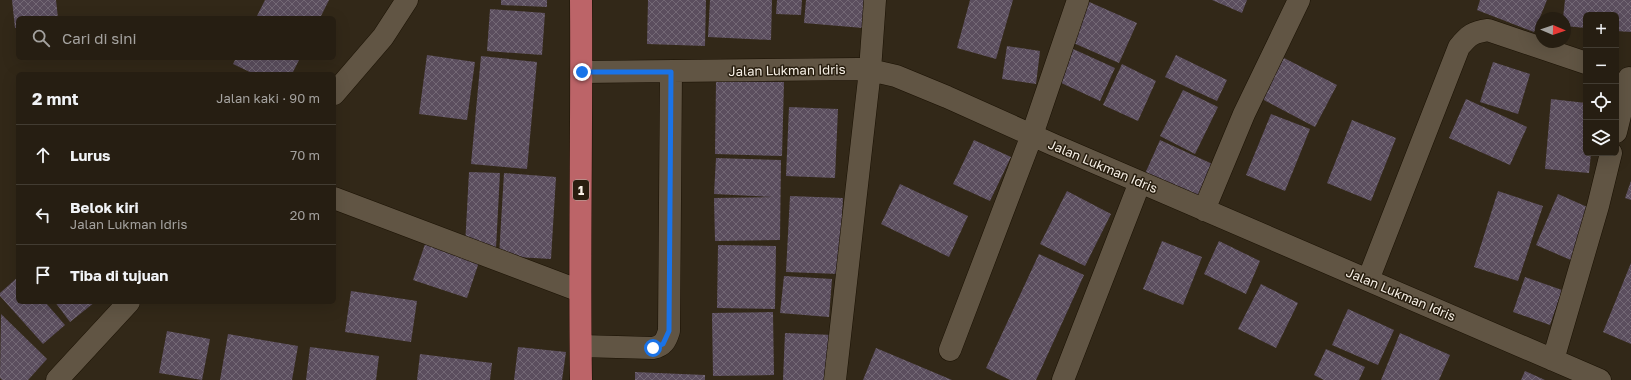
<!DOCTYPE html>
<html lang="id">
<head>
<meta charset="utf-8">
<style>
	body { margin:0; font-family:"Golos Text",sans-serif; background:#322b20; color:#f1f3f6 }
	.controls { position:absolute; right:12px; top:12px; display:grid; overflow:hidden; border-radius:6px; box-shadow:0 4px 16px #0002 }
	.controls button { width:36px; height:36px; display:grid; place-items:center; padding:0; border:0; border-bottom:1px solid #423c32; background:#261e12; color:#f1f3f6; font:20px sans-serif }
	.compass { position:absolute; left:1535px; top:12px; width:36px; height:36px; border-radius:50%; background:#261e12; box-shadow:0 4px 16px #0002; rotate:92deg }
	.stop { position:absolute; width:12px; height:12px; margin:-9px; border:3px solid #1a73e8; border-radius:50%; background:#fff }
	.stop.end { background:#1a73e8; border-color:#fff; box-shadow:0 1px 4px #0008 }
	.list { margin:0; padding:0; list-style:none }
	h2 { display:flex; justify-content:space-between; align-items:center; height:52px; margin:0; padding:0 16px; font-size:17px }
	h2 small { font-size:13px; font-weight:400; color:#a4a29f }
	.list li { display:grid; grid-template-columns:26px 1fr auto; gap:12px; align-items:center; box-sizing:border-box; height:60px; padding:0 16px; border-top:1px solid #423c32 }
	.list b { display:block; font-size:15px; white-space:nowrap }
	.list p { margin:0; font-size:13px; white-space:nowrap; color:#a4a29f }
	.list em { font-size:13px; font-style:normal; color:#a4a29f }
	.icon { flex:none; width:22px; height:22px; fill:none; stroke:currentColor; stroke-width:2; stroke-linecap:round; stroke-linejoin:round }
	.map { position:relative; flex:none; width:1631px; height:380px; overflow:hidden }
	.search { position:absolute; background:#261e12; box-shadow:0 4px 16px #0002; left:16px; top:16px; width:320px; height:44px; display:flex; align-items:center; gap:10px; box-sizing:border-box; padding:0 14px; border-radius:6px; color:#a4a29f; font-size:15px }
	.panel { position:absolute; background:#261e12; box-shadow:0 4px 16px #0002; left:16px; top:72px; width:320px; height:232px; border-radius:6px }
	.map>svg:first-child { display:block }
</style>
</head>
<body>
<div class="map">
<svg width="1631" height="380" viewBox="0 0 1631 380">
	<defs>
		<pattern id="building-cross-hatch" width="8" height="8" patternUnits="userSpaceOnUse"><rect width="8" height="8" fill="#5b4e5e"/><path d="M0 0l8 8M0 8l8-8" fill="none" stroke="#736875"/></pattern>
	</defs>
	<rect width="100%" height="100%" fill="#322818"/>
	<path fill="url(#building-cross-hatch)" d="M 12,0 L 56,0 L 58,18 L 18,18 L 18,28 L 15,28 Z
		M 265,0 L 329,0 L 320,18 L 256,18 Z
		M 501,0 L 547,0 L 547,7 L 501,5 Z
		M 648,0 L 706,0 L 705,46 L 647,44 Z
		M 710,0 L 772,0 L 771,40 L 708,37 Z
		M 777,0 L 802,0 L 801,15 L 776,14 Z
		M 806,0 L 865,0 L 863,28 L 804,23 Z
		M 970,0 L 1013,0 L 996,59 L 957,48 Z
		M 1212,0 L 1247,0 L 1242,13 Z
		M 1480,0 L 1547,0 L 1534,32 L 1477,10 Z
		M 1565,0 L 1631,0 L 1631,32 L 1616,31 L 1616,15 L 1586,15 L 1586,28 L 1565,26 L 1565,18 L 1563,18 Z
		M 1087,1 L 1137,23 L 1119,63 L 1069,41 Z
		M 490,9 L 545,13 L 542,55 L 487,51 Z
		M 1007,46 L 1040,51 L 1036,84 L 1002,79 Z
		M 1071,48 L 1115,68 L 1100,101 L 1057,81 Z
		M 427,55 L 475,62 L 467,120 L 419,114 Z
		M 1176,55 L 1227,80 L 1217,101 L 1165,77 Z
		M 481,56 L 537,62 L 527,169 L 471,164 Z
		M 236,58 L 300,58 L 292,74 L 254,74 L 233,64 Z
		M 1284,58 L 1337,85 L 1315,127 L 1262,99 Z
		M 1493,62 L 1530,74 L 1518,114 L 1480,102 Z
		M 1122,64 L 1156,81 L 1138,121 L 1103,105 Z
		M 716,81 L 784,82 L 782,156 L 715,154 Z
		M 1183,90 L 1218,107 L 1195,154 L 1160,136 Z
		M 1466,99 L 1527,127 L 1510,165 L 1449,138 Z
		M 1551,99 L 1586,103 L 1586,153 L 1591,153 L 1589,173 L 1545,169 Z
		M 789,107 L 838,109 L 835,178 L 786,176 Z
		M 1271,114 L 1310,129 L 1285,191 L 1246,175 Z
		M 1352,120 L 1396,138 L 1371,201 L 1327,183 Z
		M 974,140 L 1011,157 L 990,201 L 953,184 Z
		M 1160,140 L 1219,167 L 1203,203 L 1144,176 Z
		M 716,158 L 781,160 L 780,240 L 715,241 L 714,198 L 774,197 L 714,194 Z
		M 469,172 L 500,173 L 496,248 L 465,246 Z
		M 504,173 L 556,177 L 551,259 L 499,256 Z
		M 1631,181 L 1631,200 L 1625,198 Z
		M 900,184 L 968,216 L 949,257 L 881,224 Z
		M 1067,191 L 1111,214 L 1085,266 L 1040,244 Z
		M 1498,191 L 1543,206 L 1518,281 L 1474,267 Z
		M 1558,194 L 1594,210 L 1573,261 L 1536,245 Z
		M 790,196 L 843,198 L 839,274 L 786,272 Z
		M 426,241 L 480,259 L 467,298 L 413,280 Z
		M 1162,241 L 1202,257 L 1183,305 L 1143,289 Z
		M 1219,241 L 1260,261 L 1246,294 L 1204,274 Z
		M 718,245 L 776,246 L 775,309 L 717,308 Z
		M 1039,254 L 1084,275 L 1036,380 L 1010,380 L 986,368 Z
		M 1631,263 L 1631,344 L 1603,332 Z
		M 784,276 L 832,279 L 829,317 L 780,313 Z
		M 18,277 L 18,302 L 45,302 L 65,325 L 43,344 L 0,296 L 0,293 Z
		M 1525,277 L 1562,290 L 1550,325 L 1513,312 Z
		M 1261,284 L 1298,303 L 1276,348 L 1238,329 Z
		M 351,291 L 417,301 L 411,342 L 345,332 Z
		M 55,302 L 95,302 L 70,322 Z
		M 1348,309 L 1394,330 L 1378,365 L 1332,345 Z
		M 773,312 L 774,375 L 713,376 L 712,313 Z
		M 1,314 L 47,359 L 28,380 L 2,380 L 0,378 Z
		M 167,331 L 210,339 L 202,380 L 159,373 Z
		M 785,333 L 833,335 L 831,380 L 783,380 Z
		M 1400,333 L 1450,355 L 1439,380 L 1381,380 Z
		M 228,334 L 298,346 L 292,380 L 220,380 Z
		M 310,347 L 379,356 L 376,380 L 306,380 Z
		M 518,347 L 566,352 L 562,380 L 514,380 Z
		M 876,348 L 952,380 L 863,380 Z
		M 1326,349 L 1365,367 L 1359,380 L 1324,380 L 1314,375 Z
		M 420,354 L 492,363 L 490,380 L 417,380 Z
		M 1525,371 L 1545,380 L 1521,380 Z
		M 635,372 L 705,375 L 705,380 L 635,380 Z"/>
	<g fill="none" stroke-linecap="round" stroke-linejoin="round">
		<defs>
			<path id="minor" d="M 582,72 L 858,69 L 870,70 L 896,76 L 947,97 L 1054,145 L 1600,380
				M 1616,132 L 1629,78 L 1631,79
				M 334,198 L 580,291
				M 1204,210 L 1244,114 L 1299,0
				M 1368,280 L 1459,47 C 1469,35 1473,32 1488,30 L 1586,63
				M 581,346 L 653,348 C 663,346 666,341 669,331 L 671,72
				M 950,350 L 1032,135 L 1078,0
				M 1553,360 L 1598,206 L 1611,153
				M 835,380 L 870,70 L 875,0
				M 1063,380 L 1140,182"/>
			<path id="tertiary" d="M 334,94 L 383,37 L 407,0
				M 57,380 L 129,302"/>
			<path id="trunk" d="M 581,0 C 582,127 579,253 581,380"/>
		</defs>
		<use href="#minor" stroke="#1a1103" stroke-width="23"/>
		<use href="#tertiary" stroke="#1a1103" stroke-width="23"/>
		<use href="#trunk" stroke="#1a1103" stroke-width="23"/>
		<use href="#minor" stroke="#615544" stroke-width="22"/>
		<use href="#tertiary" stroke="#615544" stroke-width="22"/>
		<use href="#trunk" stroke="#bc6468" stroke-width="22"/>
	</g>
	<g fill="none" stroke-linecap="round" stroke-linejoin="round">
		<path stroke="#1a73e8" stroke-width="5" d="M 582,72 L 671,72 L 669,331 L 663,344 L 653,348"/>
	</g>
	<g text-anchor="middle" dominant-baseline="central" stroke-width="3" stroke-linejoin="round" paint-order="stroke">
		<rect fill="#281e0f" stroke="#bab2a6" stroke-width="1" x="573" y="180" width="16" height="20" rx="3"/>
		<g font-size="12" font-weight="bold" fill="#f8f1e7">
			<text x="581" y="190">1</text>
		</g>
		<g font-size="13" fill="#f8f1e7" stroke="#281e0f">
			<text transform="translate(787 70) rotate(-1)">Jalan Lukman Idris</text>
			<text transform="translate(1103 166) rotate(23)">Jalan Lukman Idris</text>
			<text transform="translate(1401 294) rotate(23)">Jalan Lukman Idris</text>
		</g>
	</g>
</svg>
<div class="controls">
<button>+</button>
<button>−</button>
<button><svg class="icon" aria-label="locate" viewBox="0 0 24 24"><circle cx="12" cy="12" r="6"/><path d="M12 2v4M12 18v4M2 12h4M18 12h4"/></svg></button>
<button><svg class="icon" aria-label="layers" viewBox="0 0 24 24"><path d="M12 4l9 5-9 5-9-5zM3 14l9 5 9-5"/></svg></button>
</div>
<svg class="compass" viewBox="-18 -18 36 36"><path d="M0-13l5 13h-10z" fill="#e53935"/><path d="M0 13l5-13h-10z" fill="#a4a29f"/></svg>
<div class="stop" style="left:653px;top:348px"></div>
<div class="stop end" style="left:582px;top:72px"></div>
<div class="search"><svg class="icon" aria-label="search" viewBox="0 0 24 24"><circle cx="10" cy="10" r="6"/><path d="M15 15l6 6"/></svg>Cari di sini</div>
<section class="panel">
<h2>2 mnt<small>Jalan kaki · 90 m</small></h2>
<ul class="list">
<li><svg class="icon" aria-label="ahead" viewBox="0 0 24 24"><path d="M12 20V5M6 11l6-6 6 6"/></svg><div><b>Lurus</b></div><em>70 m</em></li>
<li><svg class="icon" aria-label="left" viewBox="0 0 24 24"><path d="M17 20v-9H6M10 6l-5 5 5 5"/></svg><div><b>Belok kiri</b><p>Jalan Lukman Idris</p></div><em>20 m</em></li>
<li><svg class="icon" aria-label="arrive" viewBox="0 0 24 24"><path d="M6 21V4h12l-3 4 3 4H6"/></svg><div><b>Tiba di tujuan</b></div></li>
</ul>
</section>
</div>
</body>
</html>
